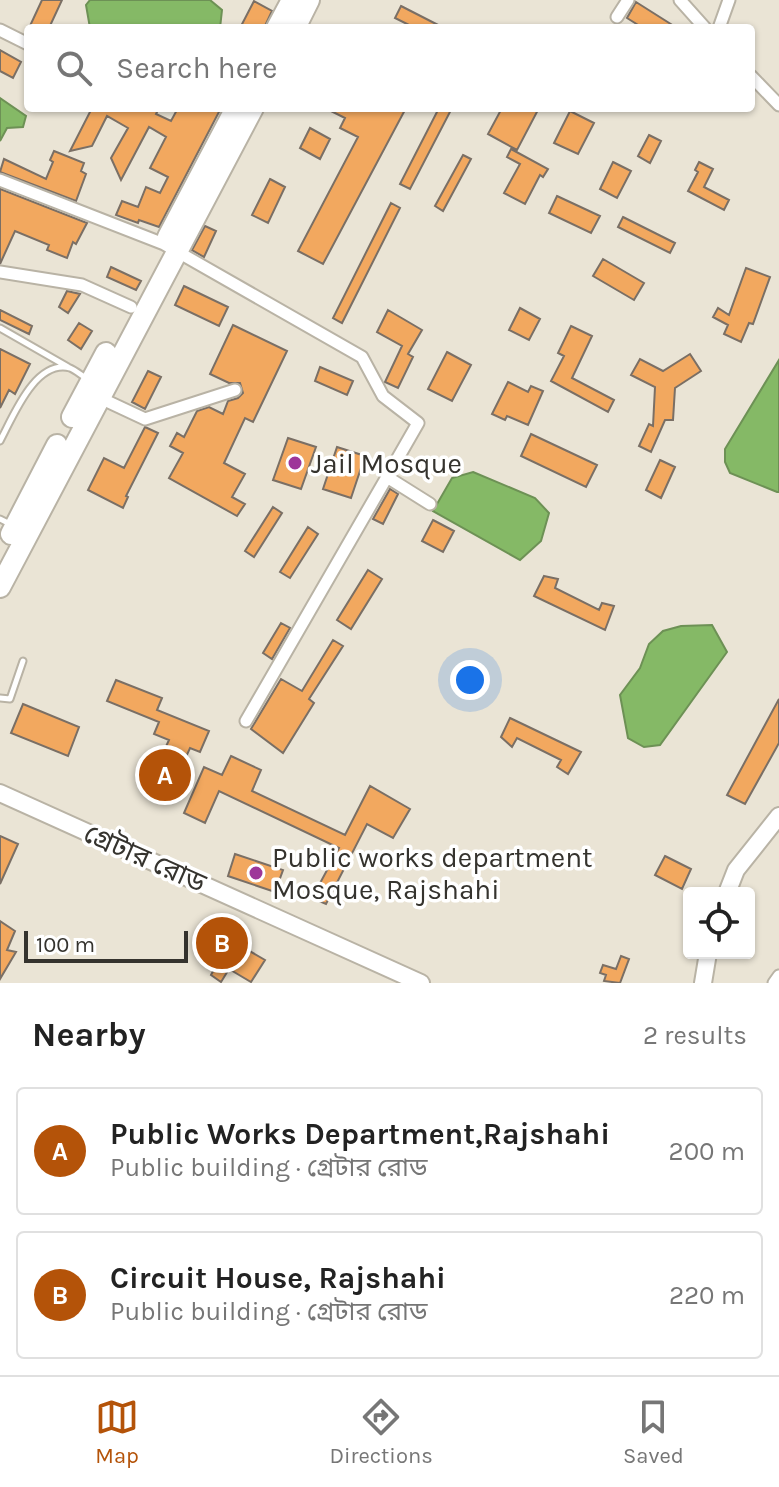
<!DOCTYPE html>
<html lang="en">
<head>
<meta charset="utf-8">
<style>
	body { margin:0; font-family:Karla,"Noto Sans Bengali",sans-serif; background:#f6f6f6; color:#222 }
	.controls { position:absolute; right:24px; bottom:24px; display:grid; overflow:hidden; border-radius:8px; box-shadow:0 2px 6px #0004 }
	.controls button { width:72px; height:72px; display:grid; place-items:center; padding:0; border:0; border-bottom:2px solid #e0e0e0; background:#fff; color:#222; font:40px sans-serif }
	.scale { position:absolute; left:24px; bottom:20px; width:164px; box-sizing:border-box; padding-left:8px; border:4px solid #35332e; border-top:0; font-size:22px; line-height:28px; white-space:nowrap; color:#35332e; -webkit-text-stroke:6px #fff; paint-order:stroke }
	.you { position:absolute; left:470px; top:680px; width:28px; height:28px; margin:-20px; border:6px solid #fff; border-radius:50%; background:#1a73e8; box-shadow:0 0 0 12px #1a73e833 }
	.badge { display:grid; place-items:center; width:52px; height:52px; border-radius:50%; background:#b45309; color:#fff; font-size:26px; font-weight:700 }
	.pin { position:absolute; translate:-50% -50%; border:4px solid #fff; box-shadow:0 2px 8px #0006 }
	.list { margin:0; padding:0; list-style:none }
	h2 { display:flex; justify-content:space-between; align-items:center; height:104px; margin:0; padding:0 32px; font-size:34px }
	h2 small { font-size:26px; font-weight:400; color:#767676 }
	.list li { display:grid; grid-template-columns:52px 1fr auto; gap:24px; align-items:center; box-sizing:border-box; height:128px; margin:0 16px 16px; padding:0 16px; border:2px solid #e0e0e0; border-radius:8px }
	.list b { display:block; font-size:30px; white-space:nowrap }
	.list p { margin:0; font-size:26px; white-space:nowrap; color:#767676 }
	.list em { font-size:26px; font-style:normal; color:#767676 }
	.icon { flex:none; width:44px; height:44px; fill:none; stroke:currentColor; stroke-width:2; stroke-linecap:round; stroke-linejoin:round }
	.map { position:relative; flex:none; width:779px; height:983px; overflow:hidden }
	.search { position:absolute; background:#fff; box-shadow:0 2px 6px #0004; left:24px; right:24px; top:24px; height:88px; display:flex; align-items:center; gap:20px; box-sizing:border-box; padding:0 28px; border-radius:8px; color:#767676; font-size:30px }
	.sheet { height:392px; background:#fff }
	nav { display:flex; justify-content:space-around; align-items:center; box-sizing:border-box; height:112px; border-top:2px solid #e0e0e0; background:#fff; font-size:22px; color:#767676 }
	nav a { display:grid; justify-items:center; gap:4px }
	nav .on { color:#b45309 }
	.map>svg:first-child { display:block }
</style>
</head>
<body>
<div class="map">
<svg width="779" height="983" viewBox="0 0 779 983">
	<rect width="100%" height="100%" fill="#eae4d5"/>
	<path fill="#85b966" stroke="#6d9155" stroke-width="2" d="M 90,0 L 210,0 L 222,10 L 220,28 L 90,28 L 86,5 Z
		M 0,98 L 26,116 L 23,127 L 7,128 L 0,141 Z
		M 779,360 L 779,492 L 777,492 L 730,473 L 725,462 L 725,449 Z
		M 473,472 L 535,498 L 549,513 L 541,541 L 520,560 L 433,511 L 452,478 Z
		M 712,625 L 727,652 L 660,745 L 644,747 L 628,738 L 620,695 L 640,668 L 649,644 L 663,631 L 681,626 Z"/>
	<path fill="#f2a85f" stroke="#7a6f65" stroke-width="2" d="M 42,0 L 62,0 L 49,28 L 29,28 Z
		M 254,1 L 272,11 L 264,28 L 240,28 Z
		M 636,2 L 677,28 L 643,28 L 627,18 Z
		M 401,6 L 444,28 L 415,28 L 395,18 Z
		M 0,50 L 21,62 L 13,78 L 0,71 Z
		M 92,108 L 159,108 L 156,114 L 171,121 L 178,108 L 221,108 L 159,227 L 139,220 L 138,223 L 116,215 L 122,201 L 138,207 L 146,187 L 160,193 L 168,177 L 150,168 L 166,137 L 149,127 L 121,180 L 111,158 L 128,128 L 107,116 L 92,146 L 70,151 Z
		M 325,108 L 406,108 L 323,264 L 298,251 L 358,137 L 340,128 L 345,118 Z
		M 439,108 L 452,108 L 410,189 L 400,184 Z
		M 502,108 L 539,108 L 517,150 L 488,134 Z
		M 570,111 L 594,123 L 578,154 L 554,143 Z
		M 310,128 L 330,139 L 320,159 L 300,148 Z
		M 649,135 L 661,141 L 650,163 L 638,156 Z
		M 511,149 L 548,169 L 543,177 L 540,175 L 525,204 L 504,193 L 520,164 L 507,157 Z
		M 54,151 L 84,163 L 81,171 L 86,174 L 76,201 L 0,172 L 4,159 L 46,179 L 53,162 L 50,160 Z
		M 463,155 L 471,159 L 443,211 L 435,206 Z
		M 613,162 L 631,171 L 617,198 L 600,189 Z
		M 699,162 L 713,169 L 704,187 L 729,200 L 724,210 L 688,191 L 698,172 L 695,170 Z
		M 270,179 L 285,187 L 268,223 L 252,215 Z
		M 0,189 L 87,223 L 76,244 L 73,242 L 67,258 L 47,250 L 49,245 L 15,231 L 0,264 Z
		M 557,196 L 600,216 L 591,233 L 549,213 Z
		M 391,203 L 400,208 L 342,323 L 333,318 Z
		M 623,217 L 675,243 L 670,253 L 618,227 Z
		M 205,226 L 216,231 L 204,257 L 192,250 Z
		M 603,259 L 644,283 L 634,300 L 593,276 Z
		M 111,267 L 141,281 L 136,290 L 107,277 Z
		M 746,268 L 770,277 L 753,324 L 749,323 L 741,342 L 724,334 L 728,325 L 713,317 L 718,308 L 729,315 Z
		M 184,286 L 228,307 L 219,326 L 175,305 Z
		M 67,291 L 80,294 L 68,313 L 59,307 Z
		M 520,308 L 540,319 L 529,340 L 509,330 Z
		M 0,310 L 32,326 L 29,334 L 0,320 Z
		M 388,310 L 422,330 L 408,354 L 413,357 L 398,388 L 385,382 L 402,346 L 377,332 Z
		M 79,323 L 92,331 L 81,349 L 68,340 Z
		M 233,325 L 287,351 L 253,422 L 245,418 L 224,463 L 245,474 L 232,497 L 245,504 L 237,516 L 169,478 L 183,453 L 170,446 L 177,433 L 184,437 L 197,411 L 209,407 L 223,414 L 228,401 L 238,398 L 243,393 L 240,383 L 229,383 L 210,374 Z
		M 571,326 L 592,336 L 572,378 L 614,400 L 608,412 L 551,381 L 564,356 L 558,353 Z
		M 0,349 L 30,364 L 15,394 L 9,390 L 0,408 Z
		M 447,352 L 471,365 L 452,401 L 428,389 Z
		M 690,354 L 701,371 L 675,388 L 673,420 L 665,420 L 651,452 L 639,446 L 649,424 L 653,426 L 655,387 L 631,375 L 640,359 L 663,371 Z
		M 320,367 L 353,381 L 347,395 L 315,381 Z
		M 148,371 L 161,377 L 145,409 L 132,402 Z
		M 508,382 L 528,392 L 531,386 L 543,391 L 528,425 L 507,416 L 505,420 L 492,414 Z
		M 145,427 L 158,433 L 126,496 L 128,497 L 123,508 L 88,490 L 104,458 L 124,468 Z
		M 531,434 L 597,465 L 586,487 L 521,456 Z
		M 288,438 L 316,447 L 301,489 L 273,480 Z
		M 337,447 L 365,456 L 351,498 L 323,489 Z
		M 660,460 L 675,467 L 661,498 L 646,490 Z
		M 390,489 L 398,494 L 383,524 L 373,519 Z
		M 273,507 L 282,513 L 254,557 L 245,551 Z
		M 433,520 L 454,531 L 443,552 L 422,541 Z
		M 308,527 L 318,534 L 290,578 L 280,572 Z
		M 368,570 L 382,579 L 351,629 L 337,620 Z
		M 544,576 L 558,579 L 555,588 L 599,610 L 602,603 L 614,606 L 605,630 L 534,596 Z
		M 281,623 L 290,628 L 272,659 L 263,653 Z
		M 333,640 L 343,646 L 309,699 L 314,703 L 283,753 L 251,729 L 281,679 L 302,691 Z
		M 116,680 L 162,698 L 157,710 L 209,731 L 200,752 L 190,748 L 165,803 L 144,794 L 169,740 L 154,734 L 159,722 L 107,701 Z
		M 779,699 L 779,743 L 745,804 L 727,795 Z
		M 23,704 L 79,727 L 68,756 L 11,733 Z
		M 510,718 L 581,752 L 568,774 L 557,767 L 561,760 L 517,738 L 512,747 L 501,737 Z
		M 231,756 L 261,770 L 252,791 L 345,835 L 370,786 L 410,809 L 393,838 L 367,824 L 326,904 L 312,898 L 339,848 L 219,791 L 205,823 L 184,813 L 204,767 L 222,775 Z
		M 0,836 L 18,844 L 0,884 Z
		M 235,854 L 283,870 L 275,892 L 228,876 Z
		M 665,856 L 691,869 L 682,889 L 655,875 Z
		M 0,921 L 15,931 L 7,950 L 16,952 L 0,979 Z
		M 236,929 L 247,936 L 241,946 L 265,960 L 251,982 L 229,969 L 221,982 L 211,975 Z
		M 621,956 L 629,959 L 620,983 L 604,981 L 606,975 L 600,973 L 603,965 L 616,969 Z"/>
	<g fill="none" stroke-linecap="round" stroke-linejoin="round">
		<defs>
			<path id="lane" d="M 0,328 L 68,367
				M 0,441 C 13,417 35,359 70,368 C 75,370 81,375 86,378
				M 0,519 L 10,524
				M 0,698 L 10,699 L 23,661"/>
			<path id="street" d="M 680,0 L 705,28
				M 617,17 L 628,0
				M 719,28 L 729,0
				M 0,30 L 28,44
				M 751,76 L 779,105
				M 0,180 L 164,244 L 362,357 L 383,396 L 418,423 L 387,477 L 430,504
				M 0,272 L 82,285 L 131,307
				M 98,397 L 145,419 L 235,390
				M 246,721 L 387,477
				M 774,983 L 779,976"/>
			<path id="secondary" d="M 0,793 L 421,983
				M 727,893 L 736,870 L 779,816
				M 703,983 L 708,953"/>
			<path id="highway" d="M 277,28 L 292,0
				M 295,28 L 309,0
				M 168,237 L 236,108
				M 72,417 L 106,353
				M 11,534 L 57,445
				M 0,587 L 253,108"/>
		</defs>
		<use href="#lane" stroke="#b9b3a5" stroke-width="9"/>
		<use href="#street" stroke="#b9b3a5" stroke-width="15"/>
		<use href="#secondary" stroke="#b9b3a5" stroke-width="20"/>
		<use href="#highway" stroke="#b9b3a5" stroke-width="24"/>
		<use href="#lane" stroke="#fff" stroke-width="5"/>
		<use href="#street" stroke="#fff" stroke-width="11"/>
		<use href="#secondary" stroke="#fff" stroke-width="16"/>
		<use href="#highway" stroke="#fff" stroke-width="20"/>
	</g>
	<g fill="#9e3699" stroke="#fff" stroke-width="3">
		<circle cx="295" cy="463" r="8"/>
		<circle cx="256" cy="873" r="8"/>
	</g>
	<g text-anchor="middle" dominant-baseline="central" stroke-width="7" stroke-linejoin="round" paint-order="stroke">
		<g font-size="28" fill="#35332e" stroke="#fff" text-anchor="start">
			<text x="311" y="463">Jail Mosque</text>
			<text x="272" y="857">Public works department<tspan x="272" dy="32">Mosque, Rajshahi</tspan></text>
		</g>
		<g font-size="28" fill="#35332e" stroke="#fff">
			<text transform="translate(145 858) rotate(24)">গ্রেটার রোড</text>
		</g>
	</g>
</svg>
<div class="controls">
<button><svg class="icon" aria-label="locate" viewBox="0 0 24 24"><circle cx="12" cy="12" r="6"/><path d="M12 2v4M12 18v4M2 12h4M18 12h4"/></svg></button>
</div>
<div class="scale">100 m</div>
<div class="you"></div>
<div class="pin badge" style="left:165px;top:775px">A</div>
<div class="pin badge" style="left:222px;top:943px">B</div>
<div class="search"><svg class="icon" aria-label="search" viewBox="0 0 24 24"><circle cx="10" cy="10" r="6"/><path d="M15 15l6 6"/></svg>Search here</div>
</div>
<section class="sheet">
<h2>Nearby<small>2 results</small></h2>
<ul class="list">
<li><span class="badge">A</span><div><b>Public Works Department,Rajshahi</b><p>Public building · গ্রেটার রোড</p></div><em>200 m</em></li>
<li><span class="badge">B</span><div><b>Circuit House, Rajshahi</b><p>Public building · গ্রেটার রোড</p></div><em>220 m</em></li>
</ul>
</section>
<nav>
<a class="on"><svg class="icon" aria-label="map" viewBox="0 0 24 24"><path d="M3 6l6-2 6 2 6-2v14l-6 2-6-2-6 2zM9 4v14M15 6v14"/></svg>Map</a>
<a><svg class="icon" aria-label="directions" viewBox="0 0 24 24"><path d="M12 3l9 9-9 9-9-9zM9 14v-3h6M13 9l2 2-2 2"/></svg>Directions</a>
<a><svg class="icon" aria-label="saved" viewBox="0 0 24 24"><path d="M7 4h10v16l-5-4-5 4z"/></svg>Saved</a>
</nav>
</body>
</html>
